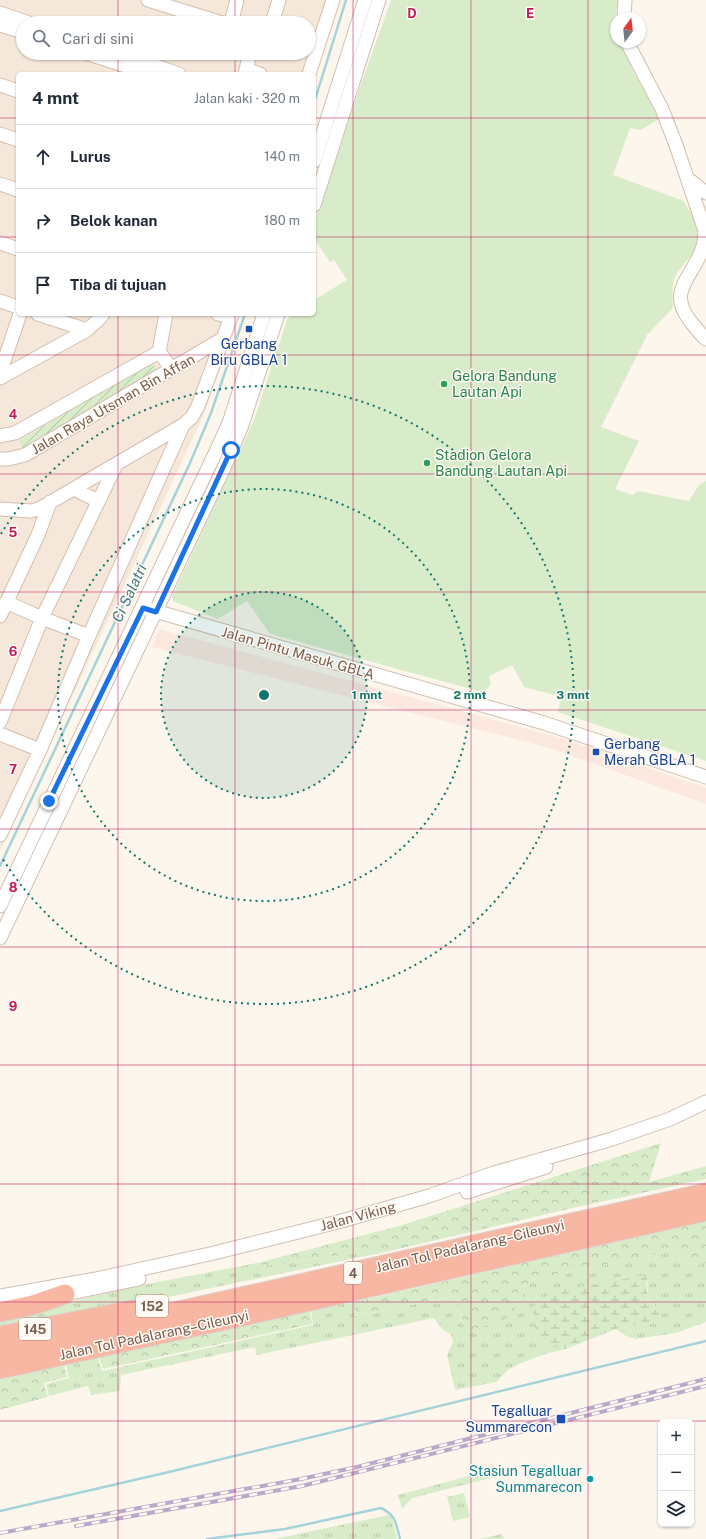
<!DOCTYPE html>
<html lang="id">
<head>
<meta charset="utf-8">
<style>
	body { margin:0; font-family:"Public Sans",sans-serif; background:#f6f6f7; color:#1f2937 }
	.controls { position:absolute; right:12px; bottom:12px; display:grid; overflow:hidden; border-radius:6px; box-shadow:0 1px 3px #0004 }
	.controls button { width:36px; height:36px; display:grid; place-items:center; padding:0; border:0; border-bottom:1px solid #e0e1e3; background:#fff; color:#1f2937; font:20px sans-serif }
	.compass { position:absolute; left:610px; top:12px; width:36px; height:36px; border-radius:50%; background:#fff; box-shadow:0 1px 3px #0004; rotate:15deg }
	.stop { position:absolute; width:12px; height:12px; margin:-9px; border:3px solid #1a73e8; border-radius:50%; background:#fff }
	.stop.end { background:#1a73e8; border-color:#fff; box-shadow:0 1px 4px #0008 }
	.list { margin:0; padding:0; list-style:none }
	h2 { display:flex; justify-content:space-between; align-items:center; height:52px; margin:0; padding:0 16px; font-size:17px }
	h2 small { font-size:13px; font-weight:400; color:#747a83 }
	.list li { display:grid; grid-template-columns:26px 1fr auto; gap:12px; align-items:center; box-sizing:border-box; height:64px; padding:0 16px; border-top:1px solid #e0e1e3 }
	.list b { display:block; font-size:15px; white-space:nowrap }
	.list em { font-size:13px; font-style:normal; color:#747a83 }
	.icon { flex:none; width:22px; height:22px; fill:none; stroke:currentColor; stroke-width:2; stroke-linecap:round; stroke-linejoin:round }
	.map { position:relative; flex:none; width:706px; height:1539px; overflow:hidden }
	.search { position:absolute; background:#fff; box-shadow:0 1px 3px #0004; left:16px; top:16px; width:300px; height:44px; display:flex; align-items:center; gap:10px; box-sizing:border-box; padding:0 14px; border-radius:22px; color:#747a83; font-size:15px }
	.panel { position:absolute; background:#fff; box-shadow:0 1px 3px #0004; left:16px; top:72px; width:300px; height:244px; border-radius:6px }
	.map>svg:first-child { display:block }
</style>
</head>
<body>
<div class="map">
<svg width="706" height="1539" viewBox="0 0 706 1539">
	<defs>
		<pattern id="grass-tufts" width="24" height="20" patternUnits="userSpaceOnUse"><rect width="24" height="20" fill="#d8ecc9"/><path d="M3 7l-1-3M5 7V3M7 7l1-3M15 17l-1-3M17 17v-4M19 17l1-3" fill="none" stroke="#b4c2a5"/></pattern>
		<pattern id="forest-crowns" width="20" height="18" patternUnits="userSpaceOnUse"><rect width="20" height="18" fill="#d8ecc9"/><path d="M2 6a3 3 0 1 1 6 0M12 15a3 3 0 1 1 6 0" fill="none" stroke="#b4c2a5"/></pattern>
		<pattern id="wetland-marsh" width="20" height="14" patternUnits="userSpaceOnUse"><rect width="20" height="14" fill="#d8ecc9"/><path d="M1 5h8M5 5V1M11 12h8M15 12V8" fill="none" stroke="#b4c2a5"/></pattern>
		<pattern id="garden-furrows" width="10" height="10" patternUnits="userSpaceOnUse"><rect width="10" height="10" fill="#d8ecc9"/><path d="M-1 1l2-2M0 10L10 0M9 11l2-2" fill="none" stroke="#b4c2a5"/></pattern>
	</defs>
	<rect width="100%" height="100%" fill="#fdf6ec"/>
	<path fill="#f5e8da" fill-rule="evenodd" d="M 0,0 L 340,0 L 314,81 L 314,74 L 18,74 L 18,314 L 240,314 L 204,414 L 0,851 ZM 23,23 L 309,23 L 309,53 L 23,53 Z"/>
	<path fill="#fde8e0" d="M 159,629 L 561,738 L 706,788 L 706,804 L 550,748 L 152,647 Z"/>
	<path fill="url(#grass-tufts)" d="M 676,1250 L 691,1266 L 706,1263 L 706,1322 L 676,1333 L 635,1339 L 626,1336 L 616,1329 L 652,1323 L 661,1311 C 651,1303 645,1295 648,1281 L 537,1338 L 566,1349 L 545,1354 L 519,1364 L 508,1370 L 496,1382 L 455,1390 L 447,1355 L 453,1342 L 451,1334 L 443,1330 L 434,1318 L 257,1355 L 255,1347 L 121,1375 L 120,1391 L 91,1395 L 88,1386 L 49,1396 L 46,1384 L 69,1378 L 66,1365 L 98,1358 L 102,1371 L 313,1325 L 311,1309 L 355,1302 L 355,1316 L 457,1296 L 462,1322 L 521,1300 L 524,1287 L 534,1279 Z
		M 390,1251 L 0,1332 L 0,1318 L 137,1286 L 257,1263 L 265,1266 L 362,1252 Z
		M 499,1468 L 502,1475 L 412,1498 L 402,1509 L 398,1495 Z
		M 464,1493 L 470,1517 L 453,1521 L 447,1497 Z
		M 389,1515 L 392,1518 L 397,1539 L 274,1539 Z
		M 502,1534 L 504,1539 L 480,1539 Z"/>
	<path fill="url(#forest-crowns)" d="M 661,1143 L 649,1182 L 706,1166 L 706,1179 L 568,1209 L 390,1251 L 362,1252 L 265,1266 L 257,1263 L 399,1226 Z
		M 706,1221 L 706,1263 L 691,1266 L 676,1250 L 534,1279 L 524,1287 L 521,1300 L 513,1312 L 502,1322 L 465,1331 L 456,1296 L 354,1316 L 355,1302 Z
		M 310,1309 L 312,1324 L 103,1369 L 99,1357 Z
		M 64,1365 L 67,1377 L 44,1383 L 48,1397 L 0,1410 L 0,1380 Z"/>
	<path fill="url(#wetland-marsh)" d="M 646,1275 C 648,1282 645,1285 647,1291 C 648,1300 655,1306 662,1312 L 652,1323 L 616,1329 L 566,1349 L 537,1338 L 533,1307 L 551,1292 Z"/>
	<path fill="url(#garden-furrows)" d="M 151,361 L 157,370 L 24,450 L 19,441 Z"/>
	<path fill="#d8ecc9" d="M 391,0 L 619,0 L 616,11 L 616,42 L 621,42 L 632,69 L 659,119 L 641,130 L 630,128 L 613,175 L 684,201 C 689,211 698,224 698,235 C 699,253 682,263 675,277 C 671,286 673,298 673,308 L 647,335 L 601,427 L 639,441 L 615,489 L 632,495 L 638,491 L 689,501 L 699,485 L 706,481 L 706,761 L 558,712 L 561,697 L 524,687 L 512,665 L 489,676 L 491,683 L 486,691 L 482,692 L 270,634 L 247,601 L 218,619 L 173,601 L 172,597 L 254,420 L 287,320 L 292,314 L 314,314 L 314,300 L 347,280 L 334,260 L 330,262 L 314,238 L 314,223 L 361,84 Z"/>
	<g fill="none" stroke-linecap="round" stroke-linejoin="round">
		<path stroke="#a5d3da" stroke-width="2.5" d="M 314,103 L 346,0
			M 0,866 L 190,463 L 211,413 L 245,314
			M 0,1511 L 169,1472 L 706,1341
			M 207,1539 L 285,1529 L 381,1508 C 396,1515 396,1524 400,1539"/>
		<defs>
			<path id="minor" d="M 148,0 L 222,23
				M 0,13 L 29,23
				M 624,18 L 625,0
				M 231,23 L 237,0
				M 272,23 L 279,0
				M 0,25 L 23,32
				M 627,42 L 662,109 L 676,145 L 705,231 C 705,238 704,245 701,252 C 690,280 667,292 691,322 C 696,328 700,334 706,339
				M 86,53 L 151,74
				M 117,53 L 179,74
				M 246,69 L 260,74
				M 245,74 L 250,53
				M 309,74 L 333,0
				M 0,85 L 18,91
				M 0,134 L 18,140
				M 314,161 L 365,0
				M 687,178 L 706,193
				M 0,184 L 18,190
				M 314,205 L 379,0
				M 0,243 L 18,249
				M 0,301 L 18,307
				M 38,314 L 87,330 L 98,320 L 103,314
				M 166,314 L 159,352 L 172,369
				M 218,314 L 230,317
				M 0,373 L 20,314
				M 0,378 L 87,330
				M 0,436 L 15,433 L 159,352
				M 0,459 L 8,459 L 25,455 L 222,339
				M 74,489 L 98,501
				M 0,509 L 31,511 L 39,509 L 183,425
				M 6,602 L 42,618 L 89,636 L 40,750
				M 148,609 L 544,723 L 706,777
				M 0,616 L 38,535 L 50,502
				M 89,636 L 183,425 L 192,417 L 198,406 L 232,314
				M 0,722 L 42,618 L 116,465
				M 0,734 L 40,750 L 0,835
				M 0,906 L 220,443 L 230,420 L 264,314
				M 0,938 L 223,470 L 242,425 L 278,314
				M 467,1192 L 546,1167
				M 0,1296 L 96,1279 L 214,1253 L 338,1222 L 429,1196 L 494,1173 L 612,1139 L 670,1119 L 706,1102
				M 56,1296 L 139,1279"/>
			<path id="highway" d="M 0,1312 L 33,1305 L 65,1294
				M 0,1336 L 133,1310
				M 0,1351 L 706,1193
				M 0,1369 L 274,1309 L 706,1211"/>
		</defs>
		<use href="#minor" stroke="#d1beb0" stroke-width="15"/>
		<use href="#highway" stroke="#dad1cd" stroke-width="21"/>
		<use href="#minor" stroke="#fff" stroke-width="13"/>
		<use href="#highway" stroke="#f7b7a3" stroke-width="19"/>
		<defs>
			<path id="rail" d="M 76,1526 L 302,1486 L 706,1386
				M 0,1533 L 301,1479 L 357,1467 L 706,1379"/>
		</defs>
		<use href="#rail" stroke="#b9a8c9" stroke-width="4"/>
		<use href="#rail" stroke="#fffaf3" stroke-width="2.5" stroke-dasharray="8" stroke-linecap="butt"/>
	</g>
	<g fill="none" stroke-linecap="round" stroke-linejoin="round">
		<path stroke="#1a73e8" stroke-width="5" d="M 49,801 L 143,608 L 156,612 L 231,450"/>
	</g>
	<path fill="none" stroke="#c2185b" stroke-width="1" stroke-opacity="0.55" d="M 118,0 L 118,23M 235,0 L 235,23M 353,0 L 353,1539M 471,0 L 471,1539M 588,0 L 588,1539M 118,53 L 118,74M 235,53 L 235,74M 0,118 L 18,118M 314,118 L 706,118M 0,237 L 18,237M 314,237 L 706,237M 118,314 L 118,1539M 235,314 L 235,1539M 0,355 L 706,355M 0,474 L 706,474M 0,592 L 706,592M 0,710 L 706,710M 0,829 L 706,829M 0,947 L 706,947M 0,1065 L 706,1065M 0,1184 L 706,1184M 0,1302 L 706,1302M 0,1421 L 706,1421"/>
	<circle cx="264" cy="695" r="103" fill="#0f766e" fill-opacity=".12"/>
	<g fill="none" stroke="#0f766e" stroke-width="2" stroke-dasharray="2 4">
		<circle cx="264" cy="695" r="103"/>
		<circle cx="264" cy="695" r="206"/>
		<path d="M1 534A309 309 0 1 1 1 856"/>
	</g>
	<g fill="#1a4fb4" stroke="#fffaf3" stroke-width="1.5">
		<rect x="245" y="325" width="8" height="8" rx="2"/>
		<rect x="592" y="748" width="8" height="8" rx="2"/>
		<rect x="556" y="1414" width="10" height="10" rx="2"/>
	</g>
	<g fill="#2e9e5b" stroke="#fffaf3" stroke-width="1.5">
		<circle cx="444" cy="384" r="4"/>
		<circle cx="427" cy="463" r="4"/>
	</g>
	<circle fill="#0f9aa8" stroke="#fffaf3" stroke-width="1.5" cx="590" cy="1479" r="4"/>
	<g text-anchor="middle" dominant-baseline="central" stroke-width="3" stroke-linejoin="round" paint-order="stroke">
		<g fill="#fffaf3" stroke="#a28b7f" stroke-width="1">
			<rect x="344" y="1262" width="18" height="22" rx="3"/>
			<rect x="136" y="1295" width="32" height="22" rx="3"/>
			<rect x="19" y="1318" width="32" height="22" rx="3"/>
		</g>
		<g font-size="13" font-weight="bold" fill="#7a5c4d">
			<text x="353" y="1273">4</text>
			<text x="152" y="1306">152</text>
			<text x="35" y="1329">145</text>
		</g>
		<g font-size="14" fill="#164399" stroke="#fffaf3">
			<text x="249" y="344">Gerbang<tspan x="249" dy="16">Biru GBLA 1</tspan></text>
			<text x="604" y="744" text-anchor="start">Gerbang<tspan x="604" dy="16">Merah GBLA 1</tspan></text>
			<text x="552" y="1411" text-anchor="end">Tegalluar<tspan x="552" dy="16">Summarecon</tspan></text>
		</g>
		<g font-size="14" fill="#27864d" stroke="#fffaf3" text-anchor="start">
			<text x="452" y="376">Gelora Bandung<tspan x="452" dy="16">Lautan Api</tspan></text>
			<text x="435" y="455">Stadion Gelora<tspan x="435" dy="16">Bandung Lautan Api</tspan></text>
		</g>
		<g font-size="14" fill="#7a5c4d" stroke="#fffaf3">
			<text transform="translate(113 404) rotate(-30)">Jalan Raya Utsman Bin Affan</text>
			<text transform="translate(298 653) rotate(16)">Jalan Pintu Masuk GBLA</text>
			<text transform="translate(358 1216) rotate(-15)">Jalan Viking</text>
			<text transform="translate(470 1246) rotate(-13)">Jalan Tol Padalarang–Cileunyi</text>
			<text transform="translate(154 1335) rotate(-12)">Jalan Tol Padalarang–Cileunyi</text>
		</g>
		<g font-size="14" fill="#0d838f" stroke="#fffaf3" text-anchor="end">
			<text x="582" y="1471">Stasiun Tegalluar<tspan x="582" dy="16">Summarecon</tspan></text>
		</g>
		<g font-size="15" font-style="italic" fill="#437c86" stroke="#fffaf3">
			<text transform="translate(129 593) rotate(-65)">Ci Salatri</text>
		</g>
	</g>
	<g font-size="13" text-anchor="middle" font-weight="bold" fill="#c2185b" stroke="#fffaf3" stroke-width="3" stroke-linejoin="round" paint-order="stroke">
		<text x="412" y="18">D</text>
		<text x="530" y="18">E</text>
		<text x="13" y="419">4</text>
		<text x="13" y="537">5</text>
		<text x="13" y="656">6</text>
		<text x="13" y="774">7</text>
		<text x="13" y="892">8</text>
		<text x="13" y="1011">9</text>
	</g>
	<circle cx="264" cy="695" r="6" fill="#0f766e" stroke="#fffaf3" stroke-width="2"/>
	<g font-size="12" text-anchor="middle" font-weight="bold" fill="#0f766e" stroke="#fffaf3" stroke-width="3" stroke-linejoin="round" paint-order="stroke">
		<text x="367" y="699">1 mnt</text>
		<text x="470" y="699">2 mnt</text>
		<text x="573" y="699">3 mnt</text>
	</g>
</svg>
<div class="controls">
<button>+</button>
<button>−</button>
<button><svg class="icon" aria-label="layers" viewBox="0 0 24 24"><path d="M12 4l9 5-9 5-9-5zM3 14l9 5 9-5"/></svg></button>
</div>
<svg class="compass" viewBox="-18 -18 36 36"><path d="M0-13l5 13h-10z" fill="#e53935"/><path d="M0 13l5-13h-10z" fill="#747a83"/></svg>
<div class="stop" style="left:231px;top:450px"></div>
<div class="stop end" style="left:49px;top:801px"></div>
<div class="search"><svg class="icon" aria-label="search" viewBox="0 0 24 24"><circle cx="10" cy="10" r="6"/><path d="M15 15l6 6"/></svg>Cari di sini</div>
<section class="panel">
<h2>4 mnt<small>Jalan kaki · 320 m</small></h2>
<ul class="list">
<li><svg class="icon" aria-label="ahead" viewBox="0 0 24 24"><path d="M12 20V5M6 11l6-6 6 6"/></svg><div><b>Lurus</b></div><em>140 m</em></li>
<li><svg class="icon" aria-label="right" viewBox="0 0 24 24"><path d="M7 20v-9h11M14 6l5 5-5 5"/></svg><div><b>Belok kanan</b></div><em>180 m</em></li>
<li><svg class="icon" aria-label="arrive" viewBox="0 0 24 24"><path d="M6 21V4h12l-3 4 3 4H6"/></svg><div><b>Tiba di tujuan</b></div></li>
</ul>
</section>
</div>
</body>
</html>
